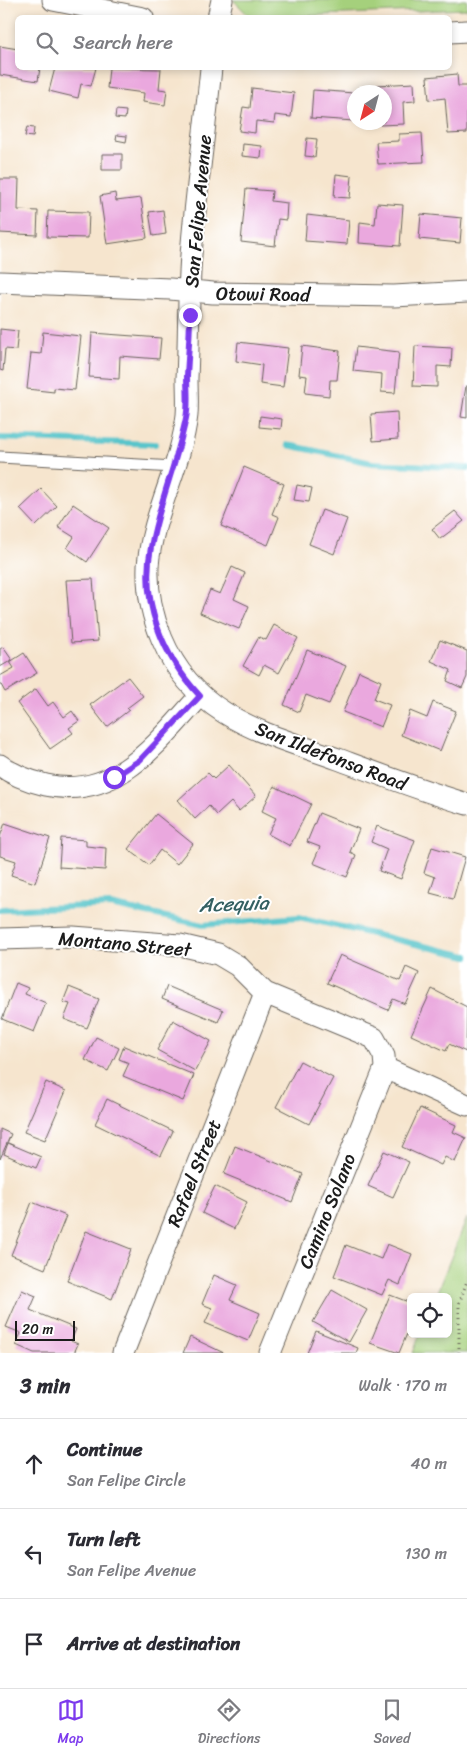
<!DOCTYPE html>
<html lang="en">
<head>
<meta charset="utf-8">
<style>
	body { margin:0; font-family:Sriracha,sans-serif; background:#f2f2f3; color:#2b2b33 }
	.controls { position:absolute; right:15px; bottom:15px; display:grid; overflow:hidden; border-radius:8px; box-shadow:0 2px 8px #0003 }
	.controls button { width:45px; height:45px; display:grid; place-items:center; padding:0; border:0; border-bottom:1px solid #e1e1e2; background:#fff; color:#2b2b33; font:25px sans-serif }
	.compass { position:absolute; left:347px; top:85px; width:45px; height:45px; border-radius:50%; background:#fff; box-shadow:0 2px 8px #0003; rotate:216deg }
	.scale { position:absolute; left:15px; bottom:12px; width:60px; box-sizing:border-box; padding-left:5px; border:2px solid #1c1c1c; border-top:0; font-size:14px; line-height:18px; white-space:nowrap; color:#1c1c1c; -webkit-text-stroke:4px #fff; paint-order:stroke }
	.stop { position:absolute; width:15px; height:15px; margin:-11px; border:4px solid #7c3aed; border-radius:50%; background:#fff }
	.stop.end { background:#7c3aed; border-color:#fff; box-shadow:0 1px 5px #0008 }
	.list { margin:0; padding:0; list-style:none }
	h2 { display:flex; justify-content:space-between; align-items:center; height:65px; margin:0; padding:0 20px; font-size:21px }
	h2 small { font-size:16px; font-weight:400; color:#7c7c81 }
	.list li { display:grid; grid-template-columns:32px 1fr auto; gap:15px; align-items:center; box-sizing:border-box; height:90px; padding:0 20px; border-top:1px solid #e1e1e2 }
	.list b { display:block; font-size:19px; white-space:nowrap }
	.list p { margin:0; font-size:16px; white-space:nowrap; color:#7c7c81 }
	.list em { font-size:16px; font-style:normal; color:#7c7c81 }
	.icon { flex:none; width:28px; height:28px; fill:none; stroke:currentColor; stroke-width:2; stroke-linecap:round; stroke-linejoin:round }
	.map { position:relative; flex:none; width:467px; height:1353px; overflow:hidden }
	.search { position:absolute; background:#fff; box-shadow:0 2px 8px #0003; left:15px; right:15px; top:15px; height:55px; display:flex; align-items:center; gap:12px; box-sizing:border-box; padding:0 18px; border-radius:8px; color:#7c7c81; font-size:19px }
	.sheet { height:335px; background:#fff }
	nav { display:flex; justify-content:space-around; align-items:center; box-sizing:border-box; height:70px; border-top:1px solid #e1e1e2; background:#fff; font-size:14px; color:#7c7c81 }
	nav a { display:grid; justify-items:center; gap:2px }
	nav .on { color:#7c3aed }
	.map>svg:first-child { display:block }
</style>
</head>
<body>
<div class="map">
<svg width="467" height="1353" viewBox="0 0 467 1353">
	<rect width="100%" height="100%" fill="#fff"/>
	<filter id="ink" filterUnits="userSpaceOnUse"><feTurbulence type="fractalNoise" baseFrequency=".02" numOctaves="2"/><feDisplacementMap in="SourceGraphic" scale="10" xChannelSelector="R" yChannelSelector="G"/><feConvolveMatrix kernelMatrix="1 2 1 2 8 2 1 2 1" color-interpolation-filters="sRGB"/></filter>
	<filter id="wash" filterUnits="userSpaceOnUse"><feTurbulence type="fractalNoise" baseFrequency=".0096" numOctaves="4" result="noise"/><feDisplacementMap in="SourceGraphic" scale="20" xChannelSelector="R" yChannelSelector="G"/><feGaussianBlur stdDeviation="1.12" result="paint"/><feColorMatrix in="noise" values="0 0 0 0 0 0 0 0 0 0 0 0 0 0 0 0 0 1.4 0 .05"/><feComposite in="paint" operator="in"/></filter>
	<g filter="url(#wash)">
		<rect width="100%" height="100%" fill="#f6e5ce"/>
		<path fill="#a5d07c" stroke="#60764c" d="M 233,0 L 467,0 L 467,9 L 251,18 Z
			M 467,1218 L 467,1353 L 413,1353 L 420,1334 L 448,1334 L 448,1297 L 435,1297 Z"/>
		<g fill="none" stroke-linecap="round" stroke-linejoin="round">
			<path stroke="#58c5cb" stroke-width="6" d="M 0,438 L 155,444
				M 288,445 L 372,463 L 467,468
				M 0,910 L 110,905 L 203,925 L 299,917 L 467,956"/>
		</g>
		<g id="blocks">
			<path fill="#eaa8de" d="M 0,46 L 18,49 L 18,68 L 40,68 L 38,81 L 0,75 Z
				M 55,68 L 96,68 L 91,86 L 81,84 L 78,98 L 49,91 Z
				M 109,68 L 161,69 L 159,89 L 167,90 L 165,105 L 143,102 L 144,93 L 107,88 Z
				M 457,74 L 458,86 L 467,86 L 467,133 L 448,134 L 445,98 L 429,100 L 427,77 Z
				M 414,83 L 415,101 L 403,102 L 404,124 L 380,125 L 380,122 L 384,122 L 384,92 L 378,92 L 377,85 Z
				M 252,88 L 294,93 L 291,117 L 275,115 L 274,123 L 256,121 L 255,133 L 239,131 L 243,107 L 250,108 Z
				M 313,90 L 354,93 L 354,121 L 311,118 Z
				M 116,110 L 126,111 L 125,119 L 115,118 Z
				M 27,127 L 34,128 L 33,137 L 25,136 Z
				M 422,133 L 424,162 L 378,164 L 376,142 L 399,141 L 399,134 Z
				M 117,135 L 127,136 L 126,142 L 116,140 Z
				M 307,138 L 317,139 L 315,157 L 305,156 Z
				M 243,144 L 262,146 L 261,158 L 242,156 Z
				M 102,154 L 122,154 L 122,170 L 102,170 Z
				M 336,174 L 352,176 L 350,198 L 334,197 Z
				M 0,179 L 19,179 L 18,210 L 38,211 L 37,235 L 0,233 Z
				M 246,189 L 272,191 L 271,201 L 287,203 L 286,220 L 278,219 L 275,246 L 241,242 Z
				M 115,193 L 116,201 L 141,198 L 147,238 L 107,244 L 100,196 Z
				M 377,203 L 403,205 L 400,246 L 359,243 L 360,222 L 375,224 Z
				M 163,210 L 166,234 L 153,236 L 149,212 Z
				M 48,211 L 89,212 L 88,238 L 47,237 Z
				M 421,214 L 462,218 L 460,243 L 419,239 Z
				M 307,215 L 349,220 L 347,244 L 305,241 Z
				M 0,329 L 18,331 L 16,350 L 5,349 L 3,371 L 0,370 Z
				M 43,332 L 81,336 L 75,390 L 54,388 L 54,392 L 27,389 L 31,353 L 41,354 Z
				M 92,333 L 161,338 L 159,359 L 120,356 L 119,379 L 89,377 Z
				M 238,342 L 288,348 L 283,387 L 260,384 L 262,365 L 236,361 Z
				M 302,346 L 340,351 L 337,380 L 330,380 L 329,396 L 305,393 L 307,376 L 299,375 Z
				M 415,346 L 452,348 L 451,367 L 437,366 L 437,387 L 413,386 Z
				M 356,347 L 399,352 L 395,393 L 381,392 L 382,374 L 353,371 Z
				M 466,386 L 467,386 L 467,418 L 461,417 Z
				M 397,412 L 398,439 L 373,441 L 371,414 Z
				M 260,416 L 282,419 L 281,429 L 259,427 Z
				M 244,467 L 284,484 L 272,514 L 279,517 L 268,545 L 221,526 Z
				M 297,485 L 312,488 L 309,502 L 294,500 Z
				M 41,489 L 57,506 L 36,526 L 20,509 Z
				M 73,504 L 109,528 L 87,562 L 67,548 L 74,537 L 58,527 Z
				M 322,510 L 347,519 L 334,554 L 309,544 Z
				M 455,511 L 464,521 L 440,539 L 432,529 Z
				M 232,567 L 245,573 L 234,599 L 249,606 L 239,629 L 200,613 L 210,590 L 220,594 Z
				M 93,579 L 98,641 L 71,643 L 66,580 Z
				M 274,625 L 298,638 L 279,673 L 264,665 L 259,675 L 243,666 L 259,637 L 266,640 Z
				M 440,640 L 467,651 L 467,677 L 462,688 L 447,681 L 451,670 L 431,661 Z
				M 3,647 L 12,660 L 0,667 L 0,649 Z
				M 307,650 L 346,666 L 329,704 L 306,695 L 299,712 L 284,705 Z
				M 24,653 L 37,673 L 5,692 L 0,683 L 0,676 L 14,668 L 10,662 Z
				M 359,671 L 381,681 L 374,699 L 390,705 L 381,727 L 343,712 Z
				M 128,677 L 143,696 L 127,708 L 129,710 L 107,727 L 90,705 Z
				M 36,689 L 48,706 L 53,702 L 64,717 L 72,711 L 79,721 L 69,728 L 73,733 L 50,749 L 17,703 Z
				M 433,702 L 456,711 L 440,751 L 401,735 L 410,711 L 427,718 Z
				M 229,765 L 256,796 L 239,811 L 231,802 L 217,815 L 209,806 L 195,819 L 178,800 L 208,773 L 214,779 Z
				M 274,786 L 311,804 L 290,846 L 268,834 L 276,818 L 262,811 Z
				M 319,813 L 359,829 L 350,852 L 356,855 L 347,877 L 313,863 L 320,847 L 307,842 Z
				M 156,814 L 193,844 L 177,864 L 160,850 L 149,865 L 128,849 Z
				M 5,823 L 50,838 L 35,883 L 11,875 L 16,861 L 0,856 L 0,837 Z
				M 377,826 L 415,840 L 401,879 L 379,871 L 387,849 L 371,842 Z
				M 61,838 L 86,840 L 86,846 L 106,848 L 105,870 L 59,867 Z
				M 432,847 L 465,857 L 453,899 L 430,893 L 435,877 L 424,873 Z
				M 340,955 L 400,981 L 406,967 L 419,973 L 405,1004 L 393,999 L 388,1010 L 327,983 Z
				M 16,983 L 28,988 L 25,994 L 46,1003 L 34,1032 L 2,1019 Z
				M 167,986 L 223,1010 L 218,1022 L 162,999 Z
				M 69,987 L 99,999 L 87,1028 L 64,1019 L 70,1004 L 63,1002 Z
				M 432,989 L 467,1007 L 466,1052 L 449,1044 L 446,1051 L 411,1035 Z
				M 173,1020 L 211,1041 L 195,1071 L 157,1050 Z
				M 96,1037 L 119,1048 L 108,1071 L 85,1060 Z
				M 124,1046 L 194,1075 L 183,1101 L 123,1076 L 129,1063 L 119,1059 Z
				M 300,1061 L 333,1078 L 309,1124 L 276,1107 Z
				M 46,1082 L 66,1091 L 45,1140 L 24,1132 Z
				M 107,1099 L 173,1131 L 161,1156 L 95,1124 Z
				M 420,1108 L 456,1125 L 453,1132 L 466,1138 L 455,1162 L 445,1157 L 441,1165 L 402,1147 Z
				M 0,1129 L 11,1134 L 0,1159 Z
				M 8,1143 L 41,1157 L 36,1168 L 4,1154 Z
				M 235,1146 L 303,1174 L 292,1202 L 224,1174 Z
				M 384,1151 L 409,1162 L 393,1197 L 368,1186 Z
				M 215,1186 L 247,1202 L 234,1229 L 202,1213 Z
				M 32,1202 L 66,1216 L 45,1269 L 11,1255 Z
				M 86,1231 L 131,1249 L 112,1299 L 67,1281 Z
				M 387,1244 L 412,1254 L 400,1285 L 389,1280 L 382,1295 L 334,1276 L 346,1245 L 381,1259 Z
				M 214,1275 L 237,1285 L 230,1300 L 260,1313 L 248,1341 L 205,1323 L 212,1308 L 202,1304 Z
				M 22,1290 L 36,1296 L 30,1310 L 76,1329 L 71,1341 L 78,1344 L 74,1353 L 34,1353 L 16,1345 L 21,1333 L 6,1327 Z
				M 332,1290 L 367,1310 L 349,1342 L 313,1322 Z
				M 390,1295 L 411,1303 L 411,1324 L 399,1353 L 370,1343 Z
				M 316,1331 L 358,1348 L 356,1353 L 307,1353 Z
				M 190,1337 L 224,1353 L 183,1353 Z"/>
		</g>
	</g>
	<g filter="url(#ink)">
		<use href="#blocks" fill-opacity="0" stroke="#68625a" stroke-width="1"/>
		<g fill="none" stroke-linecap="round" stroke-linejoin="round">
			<defs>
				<path id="service" d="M 0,457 L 174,467"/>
				<path id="minor" d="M 53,0 L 143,18
					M 218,18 L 222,0
					M 450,32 L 467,31
					M 211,68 C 205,130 196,192 191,255 C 188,295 189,337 187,378 C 187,390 188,403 187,415 C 181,467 152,514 148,566 C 147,591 152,616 162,639 C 195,718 265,733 338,759 C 381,775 423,791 467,804
					M 0,282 L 170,289 L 213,293 L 394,296 L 467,292
					M 0,765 C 13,775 29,781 46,785 C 116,801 158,742 200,696
					M 0,939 L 73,937 L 180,945 L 218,954 L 238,966 L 265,993 L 374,1038 L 384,1056 L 385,1068 L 467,1105
					M 123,1353 L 265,993
					M 270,1353 L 385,1068"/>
			</defs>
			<use href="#service" stroke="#68625a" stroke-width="13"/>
			<use href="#minor" stroke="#68625a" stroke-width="23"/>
			<path stroke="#68625a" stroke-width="3" stroke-dasharray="1 4" stroke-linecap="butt" d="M 459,1353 L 459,1304 L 467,1281"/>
			<use href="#service" stroke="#fff" stroke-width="11"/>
			<use href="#minor" stroke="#fff" stroke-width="21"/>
		</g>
	</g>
	<g fill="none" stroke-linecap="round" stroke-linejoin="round" filter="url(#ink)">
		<path stroke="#7c3aed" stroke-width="6" d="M 114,777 L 140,760 L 200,696 C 163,656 140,603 151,547 C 159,503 177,462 186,418 C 189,405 187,390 187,376 C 188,356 190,336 190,315"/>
	</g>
	<g text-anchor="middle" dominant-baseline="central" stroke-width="4" stroke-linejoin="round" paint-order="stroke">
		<g font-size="19" fill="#1c1c1c" stroke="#fff">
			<text transform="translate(198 211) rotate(-85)">San Felipe Avenue</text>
			<text transform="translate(263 294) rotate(1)">Otowi Road</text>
			<text transform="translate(331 756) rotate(21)">San Ildefonso Road</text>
			<text transform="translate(125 944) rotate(5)">Montano Street</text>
			<text transform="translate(194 1173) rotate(-68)">Rafael Street</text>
			<text transform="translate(327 1211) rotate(-68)">Camino Solano</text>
		</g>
		<g font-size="20" font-style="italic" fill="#346062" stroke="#fff">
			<text transform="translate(234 904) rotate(-2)">Acequia</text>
		</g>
	</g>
</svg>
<div class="controls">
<button><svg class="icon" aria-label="locate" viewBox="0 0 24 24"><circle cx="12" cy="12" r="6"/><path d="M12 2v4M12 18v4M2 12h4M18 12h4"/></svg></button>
</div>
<svg class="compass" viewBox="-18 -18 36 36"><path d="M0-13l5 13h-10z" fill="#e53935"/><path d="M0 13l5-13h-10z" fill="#7c7c81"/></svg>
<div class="scale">20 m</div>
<div class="stop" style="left:114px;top:777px"></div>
<div class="stop end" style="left:190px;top:315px"></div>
<div class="search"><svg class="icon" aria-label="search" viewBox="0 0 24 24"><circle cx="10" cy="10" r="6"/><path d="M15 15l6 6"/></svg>Search here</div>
</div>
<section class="sheet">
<h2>3 min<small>Walk · 170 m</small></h2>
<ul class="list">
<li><svg class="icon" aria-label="ahead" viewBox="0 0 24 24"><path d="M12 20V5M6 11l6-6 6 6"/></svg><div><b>Continue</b><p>San Felipe Circle</p></div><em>40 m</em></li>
<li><svg class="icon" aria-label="left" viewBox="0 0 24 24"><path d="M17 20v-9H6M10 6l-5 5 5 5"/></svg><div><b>Turn left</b><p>San Felipe Avenue</p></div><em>130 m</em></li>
<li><svg class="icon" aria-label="arrive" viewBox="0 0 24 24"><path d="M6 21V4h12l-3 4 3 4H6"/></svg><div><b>Arrive at destination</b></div></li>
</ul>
</section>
<nav>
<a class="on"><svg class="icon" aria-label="map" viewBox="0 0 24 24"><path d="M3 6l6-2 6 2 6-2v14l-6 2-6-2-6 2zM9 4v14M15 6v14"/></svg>Map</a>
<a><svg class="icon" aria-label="directions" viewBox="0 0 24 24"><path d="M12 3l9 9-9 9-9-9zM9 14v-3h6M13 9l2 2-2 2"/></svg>Directions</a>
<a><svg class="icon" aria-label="saved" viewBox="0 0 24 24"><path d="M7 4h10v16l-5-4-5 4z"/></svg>Saved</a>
</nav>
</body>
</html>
